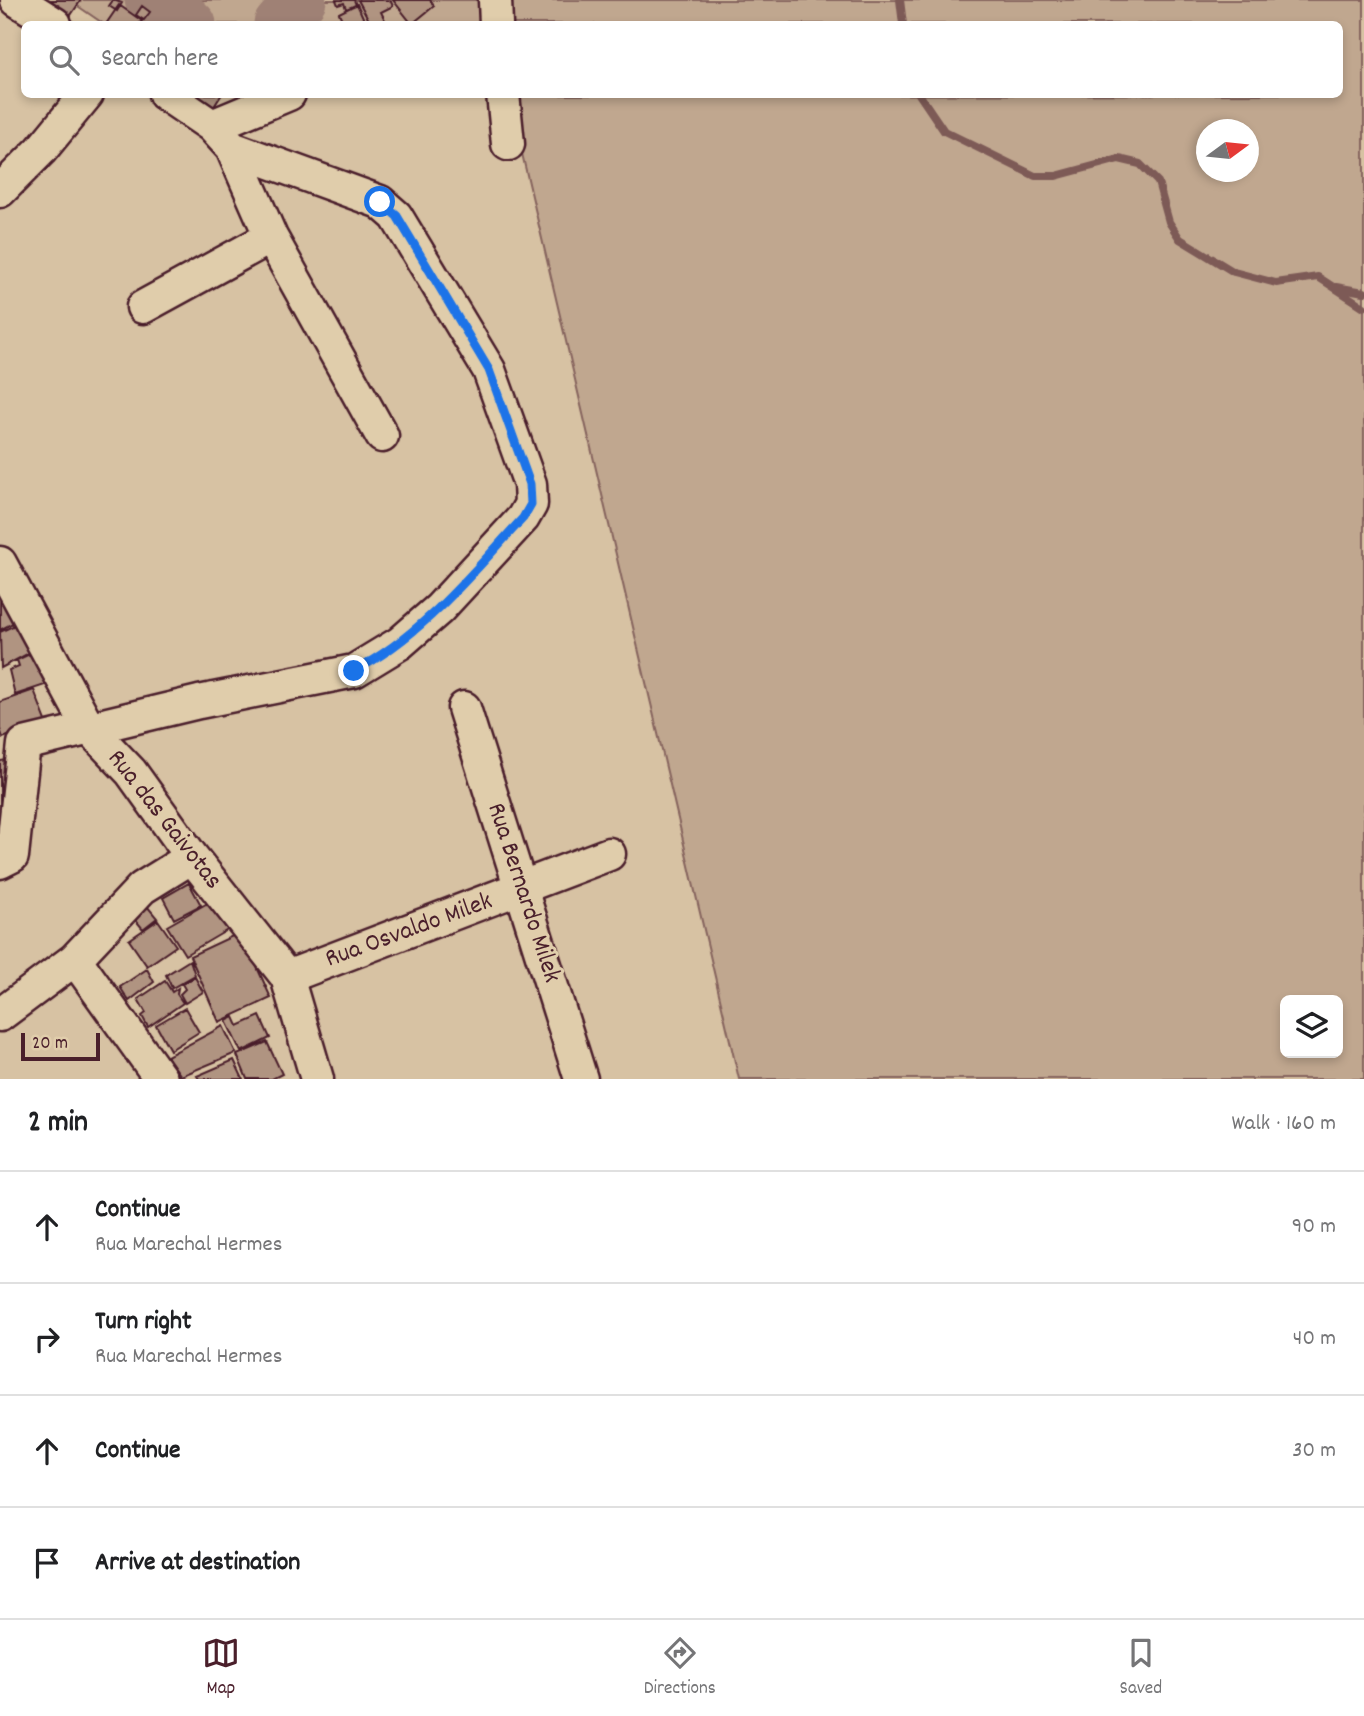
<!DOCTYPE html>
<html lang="en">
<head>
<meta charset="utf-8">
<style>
	body { margin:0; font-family:Dekko,sans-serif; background:#f6f6f6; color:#202124 }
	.controls { position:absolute; right:21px; bottom:21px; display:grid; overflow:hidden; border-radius:10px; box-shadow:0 4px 10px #0003 }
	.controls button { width:63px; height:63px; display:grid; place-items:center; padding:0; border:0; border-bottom:2px solid #e0e0e0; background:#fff; color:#202124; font:35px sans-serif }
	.compass { position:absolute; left:1196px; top:119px; width:63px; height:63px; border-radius:50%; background:#fff; box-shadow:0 4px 10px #0003; rotate:75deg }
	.scale { position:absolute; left:21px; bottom:18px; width:79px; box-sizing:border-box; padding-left:7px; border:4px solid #4a1f2b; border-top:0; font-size:19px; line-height:24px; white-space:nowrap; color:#4a1f2b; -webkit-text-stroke:5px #e0cdab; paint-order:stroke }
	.stop { position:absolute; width:21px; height:21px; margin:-16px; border:5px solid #1a73e8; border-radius:50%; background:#fff }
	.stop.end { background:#1a73e8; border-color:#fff; box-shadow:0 2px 7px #0008 }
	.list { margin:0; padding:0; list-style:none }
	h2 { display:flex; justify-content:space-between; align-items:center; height:91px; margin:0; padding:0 28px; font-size:30px }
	h2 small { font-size:23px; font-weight:400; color:#757577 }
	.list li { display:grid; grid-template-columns:46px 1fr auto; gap:21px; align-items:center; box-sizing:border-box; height:112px; padding:0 28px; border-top:2px solid #e0e0e0 }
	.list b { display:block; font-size:26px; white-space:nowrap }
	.list p { margin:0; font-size:23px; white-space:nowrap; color:#757577 }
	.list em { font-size:23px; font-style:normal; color:#757577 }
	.icon { flex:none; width:38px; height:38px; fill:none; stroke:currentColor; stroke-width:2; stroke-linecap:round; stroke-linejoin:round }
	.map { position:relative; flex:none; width:1364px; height:1079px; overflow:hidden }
	.search { position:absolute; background:#fff; box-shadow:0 4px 10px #0003; left:21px; right:21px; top:21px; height:77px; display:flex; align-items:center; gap:18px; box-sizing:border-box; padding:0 24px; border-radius:10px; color:#757577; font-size:26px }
	.sheet { height:539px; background:#fff }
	nav { display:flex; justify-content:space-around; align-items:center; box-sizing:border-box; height:98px; border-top:2px solid #e0e0e0; background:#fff; font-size:19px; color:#757577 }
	nav a { display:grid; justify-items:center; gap:4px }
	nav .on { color:#4a1f2b }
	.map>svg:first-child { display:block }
</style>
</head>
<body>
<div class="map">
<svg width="1364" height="1079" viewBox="0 0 1364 1079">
	<rect width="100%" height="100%" fill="#d7c2a3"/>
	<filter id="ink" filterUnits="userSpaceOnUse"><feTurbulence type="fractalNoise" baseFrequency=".0143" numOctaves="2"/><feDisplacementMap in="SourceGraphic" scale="14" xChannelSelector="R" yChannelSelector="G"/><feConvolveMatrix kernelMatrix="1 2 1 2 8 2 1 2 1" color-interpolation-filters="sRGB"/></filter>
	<g filter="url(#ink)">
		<path fill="#c0a78f" stroke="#85635d" stroke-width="2" fill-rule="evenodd" d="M 69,0 L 1364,0 L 1364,1079 L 739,1079 L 520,145 L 504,95 L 1340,94 L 1340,24 L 104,24 ZM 1206,130 L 1248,130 L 1248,172 L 1206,172 ZM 1285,1000 L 1338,1000 L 1338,1053 L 1285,1053 Z"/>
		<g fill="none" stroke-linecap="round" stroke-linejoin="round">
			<path stroke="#7d5a57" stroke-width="8" d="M 900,0 L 903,24
				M 919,94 L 944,131 L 1035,176 L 1056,176 L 1119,159 L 1140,164 L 1158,182 L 1169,222 L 1180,239 L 1234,272 L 1276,283 L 1318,277 L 1364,307
				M 1336,287 L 1364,292"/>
			<path stroke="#9f8174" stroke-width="47" d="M 148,0 L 185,16 L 193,24
				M 277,24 L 290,9 L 303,0"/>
		</g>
		<path fill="#b09481" stroke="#4a1f2b" stroke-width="2" d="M 42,0 L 81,0 L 69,18 Z
			M 113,0 L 122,3 L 117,11 L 109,6 Z
			M 336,0 L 354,0 L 356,5 L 346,9 L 344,3 L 338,5 Z
			M 358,0 L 390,0 L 393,6 L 381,12 L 387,24 L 371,24 Z
			M 393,0 L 430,0 L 434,6 L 412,24 Z
			M 357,4 L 366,24 L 344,24 L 339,13 Z
			M 119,5 L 142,21 L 139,24 L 106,24 Z
			M 142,6 L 150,12 L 144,20 L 136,15 Z
			M 194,94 L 222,94 L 213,108 Z
			M 0,586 L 24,617 L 0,630 Z
			M 17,624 L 31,652 L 1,668 L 0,632 Z
			M 36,651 L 51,683 L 15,695 L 9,670 L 19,666 L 17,660 Z
			M 34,690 L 46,721 L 3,738 L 0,729 L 0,702 Z
			M 14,759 L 12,800 L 0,802 L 0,761 Z
			M 189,883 L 201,905 L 174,919 L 163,898 Z
			M 220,896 L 236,925 L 185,955 L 167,926 Z
			M 142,900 L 157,918 L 143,929 L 128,911 Z
			M 158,920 L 176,946 L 147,966 L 129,940 Z
			M 241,932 L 271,998 L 219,1022 L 190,956 Z
			M 190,960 L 195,975 L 172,988 L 166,975 Z
			M 147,969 L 154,982 L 129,1001 L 120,987 Z
			M 195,977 L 203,992 L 185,1003 L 180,994 L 185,989 L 182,984 Z
			M 165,981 L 172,992 L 178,988 L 177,994 L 183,1003 L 148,1027 L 142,1016 L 146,1013 L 138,999 Z
			M 185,1008 L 199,1032 L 170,1050 L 156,1025 Z
			M 260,1016 L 270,1038 L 241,1052 L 226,1021 L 234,1017 L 238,1026 Z
			M 223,1026 L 236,1053 L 181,1076 L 167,1056 Z
			M 267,1042 L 282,1074 L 272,1079 L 247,1079 L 237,1055 Z
			M 234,1060 L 243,1079 L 199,1079 L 197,1076 Z"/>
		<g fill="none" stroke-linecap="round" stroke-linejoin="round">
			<defs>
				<path id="minor" d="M 17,0 L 55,24
					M 495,0 L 496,24
					M 165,94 L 212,126 L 232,148 L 271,237 L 382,436
					M 503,94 L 508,144
					M 212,126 L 289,94
					M 0,191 L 41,150 L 87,94
					M 143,307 L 271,237
					M 0,563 L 89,728 L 131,772 L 192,857 L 287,977 L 317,1079
					M 464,708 L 581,1079
					M 0,862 L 12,856 L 24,744 L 199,702 L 354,671 L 400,643 L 439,609 L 523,518 L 531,504 L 530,484 L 489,370 L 396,216 L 380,202 L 232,148
					M 75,959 L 142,888 L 192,857
					M 287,977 L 609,854
					M 0,1015 L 75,959 L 161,1079"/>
			</defs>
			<use href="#minor" stroke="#4a1f2b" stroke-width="37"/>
			<use href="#minor" stroke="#e0cdab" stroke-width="32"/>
		</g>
	</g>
	<g fill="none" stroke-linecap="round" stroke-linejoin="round" filter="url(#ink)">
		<path stroke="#1a73e8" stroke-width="9" d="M 354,671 C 423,635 471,574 523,518 L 531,504 L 530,484 L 489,370 L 397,216 L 380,202"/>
	</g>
	<g text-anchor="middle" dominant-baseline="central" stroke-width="6" stroke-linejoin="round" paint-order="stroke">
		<g font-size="26" fill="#4a1f2b" stroke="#e0cdab">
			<text transform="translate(164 820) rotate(52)">Rua das Gaivotas</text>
			<text transform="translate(523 893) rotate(72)">Rua Bernardo Milek</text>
			<text transform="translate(409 931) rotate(-20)">Rua Osvaldo Milek</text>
		</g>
	</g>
</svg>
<div class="controls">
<button><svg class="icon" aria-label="layers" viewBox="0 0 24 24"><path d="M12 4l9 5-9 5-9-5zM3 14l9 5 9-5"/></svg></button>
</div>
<svg class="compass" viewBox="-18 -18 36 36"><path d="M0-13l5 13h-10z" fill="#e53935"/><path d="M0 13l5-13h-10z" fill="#757577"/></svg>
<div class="scale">20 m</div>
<div class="stop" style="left:380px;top:202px"></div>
<div class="stop end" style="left:354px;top:671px"></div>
<div class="search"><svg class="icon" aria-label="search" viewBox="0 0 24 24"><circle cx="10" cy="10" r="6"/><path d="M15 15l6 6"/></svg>Search here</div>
</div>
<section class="sheet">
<h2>2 min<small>Walk · 160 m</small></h2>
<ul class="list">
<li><svg class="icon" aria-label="ahead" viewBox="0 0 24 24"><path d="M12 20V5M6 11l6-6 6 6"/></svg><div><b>Continue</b><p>Rua Marechal Hermes</p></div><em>90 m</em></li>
<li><svg class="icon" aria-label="right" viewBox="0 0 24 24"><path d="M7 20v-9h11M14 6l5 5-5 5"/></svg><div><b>Turn right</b><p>Rua Marechal Hermes</p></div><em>40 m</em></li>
<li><svg class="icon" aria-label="ahead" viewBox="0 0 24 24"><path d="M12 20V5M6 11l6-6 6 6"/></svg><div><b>Continue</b></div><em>30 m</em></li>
<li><svg class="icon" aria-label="arrive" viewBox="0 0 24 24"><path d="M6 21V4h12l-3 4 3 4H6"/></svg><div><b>Arrive at destination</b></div></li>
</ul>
</section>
<nav>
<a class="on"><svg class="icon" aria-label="map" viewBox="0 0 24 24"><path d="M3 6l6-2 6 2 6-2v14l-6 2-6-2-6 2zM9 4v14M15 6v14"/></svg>Map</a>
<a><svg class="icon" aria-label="directions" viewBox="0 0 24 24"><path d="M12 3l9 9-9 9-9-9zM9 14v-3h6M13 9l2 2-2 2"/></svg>Directions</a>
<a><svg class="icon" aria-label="saved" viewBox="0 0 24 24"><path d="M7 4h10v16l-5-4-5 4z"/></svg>Saved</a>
</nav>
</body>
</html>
